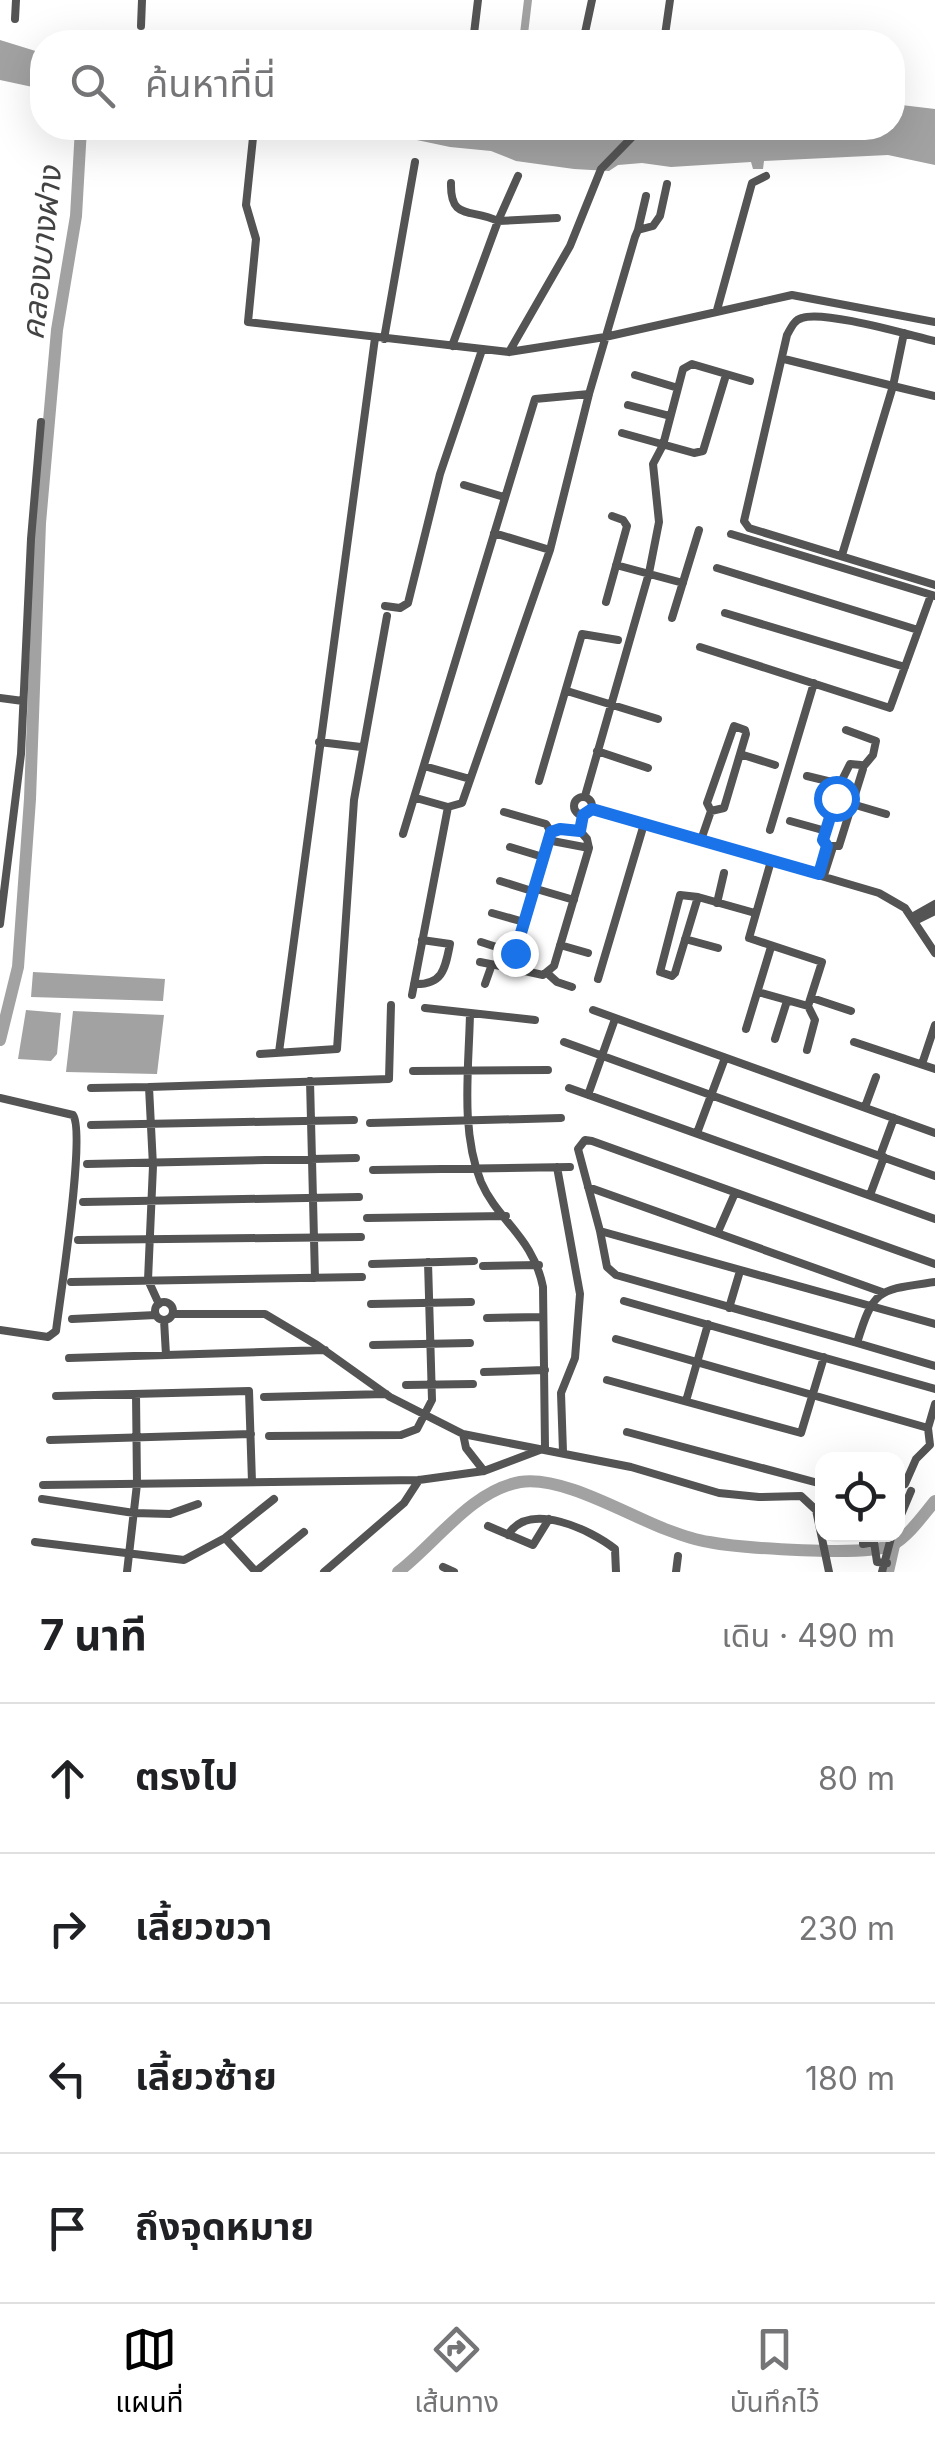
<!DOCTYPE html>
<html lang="th">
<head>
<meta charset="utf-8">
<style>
	body { margin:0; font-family:Inter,"Noto Sans Thai",sans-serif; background:#f6f6f6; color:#202124 }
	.controls { position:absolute; right:30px; bottom:30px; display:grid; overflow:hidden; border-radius:20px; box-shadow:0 10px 40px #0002 }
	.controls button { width:90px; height:90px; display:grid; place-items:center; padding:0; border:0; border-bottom:2px solid #e0e0e0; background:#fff; color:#202124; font:50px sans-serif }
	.stop { position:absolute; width:30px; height:30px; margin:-22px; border:8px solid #1a73e8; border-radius:50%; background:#fff }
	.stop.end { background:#1a73e8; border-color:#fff; box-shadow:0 2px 10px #0008 }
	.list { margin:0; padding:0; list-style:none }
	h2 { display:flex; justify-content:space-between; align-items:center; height:130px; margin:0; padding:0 40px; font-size:42px }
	h2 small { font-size:32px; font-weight:400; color:#757577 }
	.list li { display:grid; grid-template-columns:65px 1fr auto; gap:30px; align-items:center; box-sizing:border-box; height:150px; padding:0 40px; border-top:2px solid #e0e0e0 }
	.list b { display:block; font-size:38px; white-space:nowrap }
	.list em { font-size:32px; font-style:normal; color:#757577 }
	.icon { flex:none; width:55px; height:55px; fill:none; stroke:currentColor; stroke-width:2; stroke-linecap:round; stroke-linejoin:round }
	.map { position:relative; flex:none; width:935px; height:1572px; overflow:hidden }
	.search { position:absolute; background:#fff; box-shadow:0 10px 40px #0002; left:30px; right:30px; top:30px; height:110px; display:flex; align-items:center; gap:25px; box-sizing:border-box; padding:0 35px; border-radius:40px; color:#757577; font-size:38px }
	.sheet { height:730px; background:#fff }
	nav { display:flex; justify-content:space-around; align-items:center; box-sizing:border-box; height:140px; border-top:2px solid #e0e0e0; background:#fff; font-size:28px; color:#757577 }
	nav a { display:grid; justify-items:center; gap:5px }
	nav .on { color:#000 }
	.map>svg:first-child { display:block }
</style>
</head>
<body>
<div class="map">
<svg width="935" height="1572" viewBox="0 0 935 1572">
	<rect width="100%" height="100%" fill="#fff"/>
	<path fill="#a2a2a2" d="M 0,40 L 42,53 L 42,89 L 0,80 Z
		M 893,104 L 935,109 L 935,165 L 888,155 L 764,161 L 763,169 L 753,169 L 751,162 L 671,167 L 642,163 L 618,165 L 609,171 L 574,169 L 516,161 L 491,151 L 450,147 L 360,128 L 892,128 Z
		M 33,972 L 165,979 L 163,1001 L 31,997 Z
		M 26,1010 L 61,1013 L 57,1054 L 51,1061 L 18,1059 Z
		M 73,1011 L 164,1015 L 157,1074 L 66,1072 Z"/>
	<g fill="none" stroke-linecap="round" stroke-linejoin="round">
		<path stroke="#a2a2a2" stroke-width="8" d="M 523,42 L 528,0
			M 890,1572 L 897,1541"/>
		<path stroke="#a2a2a2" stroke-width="12" d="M 0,1040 L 18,967 L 30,799 L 40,523 L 57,330 L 76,216 L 81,128
			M 398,1572 C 436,1543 471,1491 520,1482 C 561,1475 626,1514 665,1529 C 678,1534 694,1540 709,1542 C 740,1548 867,1557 892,1545 C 908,1537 924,1514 935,1501"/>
		<path stroke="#545454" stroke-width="8" d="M 15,19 L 16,0
			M 141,26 L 142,0
			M 428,42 L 434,34 L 474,40
			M 473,42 L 478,0
			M 583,42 L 592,0
			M 664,42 L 670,0
			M 254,128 L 246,205 L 256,239 L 248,322 L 509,352 L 605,337 L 792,295 L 935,322
			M 451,183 C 450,221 471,208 498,221 L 518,176
			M 638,230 L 646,196
			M 717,310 L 752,183 L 766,176
			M 384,339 L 415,162
			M 935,341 C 909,335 824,310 802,318 C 794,320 791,328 787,335 L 744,521 L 749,528 L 935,585
			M 452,346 L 498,221 L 557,218
			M 509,352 L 570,246 L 601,169 L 641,128
			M 784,359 L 893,386 L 904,333
			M 635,375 L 678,388
			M 628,405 L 670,416
			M 622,433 L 694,453 L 703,451 L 726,375
			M 464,485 L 504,497
			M 494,533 L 550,550
			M 731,534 L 935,596
			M 842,555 L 893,386 L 935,396
			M 616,565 L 683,583
			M 717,568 L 918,630
			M 606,602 L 627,526 L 623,520 L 612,516
			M 385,606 L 400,608 L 408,603 L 440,474 L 482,350
			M 725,613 L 905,667
			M 672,618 L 699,530
			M 700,647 L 890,708 L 931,595
			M 567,691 L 658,719
			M 0,698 L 23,701
			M 734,726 L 745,730 L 746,734 L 724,808 L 711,811 L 707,803 Z
			M 846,730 L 876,741 L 873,755 L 863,767
			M 319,742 L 361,747
			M 597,751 L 648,768
			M 740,754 L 775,765
			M 850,764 L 861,765 L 863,769 L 839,846 L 827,846 L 823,840 L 840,784 Z
			M 424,766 L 470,779
			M 807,776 L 840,784
			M 539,781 L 582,634 L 618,640
			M 585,796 L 649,573 L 659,522 L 653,464 L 663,445 L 683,369 L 692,364 L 750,381
			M574 806a9 9 0 1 1 18 0a9 9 0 1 1-18 0Z
			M 416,798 L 448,807 L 462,803 L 550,550 L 589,394 L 635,237 L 638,230 L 653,226 L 660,216 L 667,184
			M 852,804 L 886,814
			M 593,809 L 879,893 L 905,908 L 935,953
			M 504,812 L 546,824 L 551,832
			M 790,821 L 826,831
			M 770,830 L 814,683
			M 580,831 L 560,829 L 551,832 L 511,968 L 543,975 L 554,966 L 589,848 L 587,839 L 580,831 L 583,815
			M 403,834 L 535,399 L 589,394
			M 547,840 L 589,848
			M 701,840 L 711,811
			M 510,847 L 543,857
			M 819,874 L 827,846
			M 824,875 L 833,847
			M 500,881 L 532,891
			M 533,888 L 574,900
			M 698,897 L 680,895 L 660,972 L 672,976 L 675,973 L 698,897 L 755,913
			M 717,903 L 724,873
			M 492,913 L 524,922
			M 912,917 L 935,904
			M 915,921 L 935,911
			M 0,924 L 21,754 L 31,539 L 41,422
			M 685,939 L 718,948
			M 481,942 L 515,953
			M 560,945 L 588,953
			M 480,962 L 511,968
			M 547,973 L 557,982 L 572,987
			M 598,979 L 644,824
			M 414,984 C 443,985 445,969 450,944 L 422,940
			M 485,984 L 491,967
			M 758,992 L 808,1006 L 822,962 L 749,938 L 771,861
			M 412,995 L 448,807
			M 812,998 L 851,1011
			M 425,1008 L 535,1020
			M 593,1010 L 935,1133
			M 470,1013 C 469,1067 460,1130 481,1182 C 498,1221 533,1237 543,1287 L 545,1448
			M 746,1029 L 771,947
			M 775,1039 L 787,1001
			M 564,1042 L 935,1176
			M 854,1042 L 935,1069
			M 807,1050 L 815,1020 L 808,1006
			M 279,1052 L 375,338
			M 260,1054 L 337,1049 L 354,800 L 387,616
			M 922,1064 L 935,1025
			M 413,1071 L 548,1070
			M 310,1081 L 315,1278
			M 91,1088 L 149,1087
			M 569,1088 L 935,1219
			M 588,1095 L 615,1019
			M 0,1098 L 73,1115 C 86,1133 60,1298 56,1331 L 48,1337 L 0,1330
			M 865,1107 L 876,1077
			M 370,1123 L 561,1118
			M 91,1125 L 354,1120
			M 697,1133 L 725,1058
			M 880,1156 L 894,1118
			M 87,1164 L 356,1158
			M 557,1167 L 580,1294 L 575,1358 L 561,1393 L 563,1452
			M 373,1170 L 570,1167
			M 588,1187 L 882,1292
			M 870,1195 L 884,1157
			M 83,1202 L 359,1197
			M 367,1218 L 506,1216
			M 600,1231 L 607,1267 L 616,1275 L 857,1343 C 874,1287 879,1290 935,1282
			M 718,1232 L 735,1193
			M 78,1240 L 361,1237
			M 372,1264 L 474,1261
			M 935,1264 L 592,1141 L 585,1140 L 578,1149 L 600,1231 L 935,1324
			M 483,1266 L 539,1265
			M 71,1282 L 362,1277
			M 624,1301 L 935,1389
			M155 1311a9 9 0 1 1 18 0a9 9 0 1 1-18 0Z
			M 159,1304 L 148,1280 L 153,1166 L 149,1087 L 389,1079 L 391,1005
			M 371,1304 L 471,1302
			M 729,1308 L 740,1271
			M 173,1314 L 265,1314 L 317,1345 L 390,1397 L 463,1434
			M 487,1318 L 543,1317
			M 72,1319 L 156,1315
			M 164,1320 L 166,1355
			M 616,1339 L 928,1428 L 930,1445 L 916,1459 L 905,1484
			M 857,1343 L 935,1366
			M 373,1345 L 470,1343
			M 69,1358 L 325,1350
			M 484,1372 L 545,1370
			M 607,1380 L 801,1433 L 824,1357
			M 406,1385 L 473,1384
			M 56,1396 L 249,1391 L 252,1482
			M 264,1397 L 386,1394
			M 686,1401 L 708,1324
			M 928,1428 L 935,1404
			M 627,1432 L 822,1484
			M 269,1436 L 401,1435 L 417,1429 L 432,1400 L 428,1262
			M 50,1440 L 251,1434
			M 484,1471 L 466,1448 L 463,1434 L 631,1467 L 719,1493 L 759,1497 L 801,1496 L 816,1510 L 829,1572
			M 43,1485 L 419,1480 L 484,1471 L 545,1448
			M 42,1499 L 134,1513 L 170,1514 L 198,1504
			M 898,1522 L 911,1491
			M 488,1526 L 533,1545 L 549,1519
			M 863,1534 L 863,1544 L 874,1542 L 877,1562 L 887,1563
			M 508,1535 C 529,1500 591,1530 615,1549 L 616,1572
			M 225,1538 L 256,1572
			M 35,1542 L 184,1560 L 225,1538 L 274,1499
			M 443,1567 L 454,1572
			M 127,1572 L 137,1484 L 136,1394
			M 255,1572 L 304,1532
			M 324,1572 L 404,1503 L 419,1480
			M 676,1572 L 678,1556
			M 882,1572 L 892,1534"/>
	</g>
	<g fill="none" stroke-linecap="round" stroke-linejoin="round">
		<path stroke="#1a73e8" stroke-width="12" d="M 515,953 L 551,832 L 560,829 L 580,831 L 583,815 L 592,809 L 819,874 L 827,846 L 823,840 L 836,798"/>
	</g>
	<g text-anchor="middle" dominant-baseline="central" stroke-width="8" stroke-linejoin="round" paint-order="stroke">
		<g font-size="32" font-style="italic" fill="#434343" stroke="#fff">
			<text transform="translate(41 253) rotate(-84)">คลองบางฝาง</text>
		</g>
	</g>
</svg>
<div class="controls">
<button><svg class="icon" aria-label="locate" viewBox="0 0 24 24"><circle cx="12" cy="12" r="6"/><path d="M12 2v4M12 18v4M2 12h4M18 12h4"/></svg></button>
</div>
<div class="stop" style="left:836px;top:798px"></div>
<div class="stop end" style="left:515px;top:953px"></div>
<div class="search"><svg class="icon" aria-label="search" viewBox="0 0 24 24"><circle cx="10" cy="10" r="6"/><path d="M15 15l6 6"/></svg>ค้นหาที่นี่</div>
</div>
<section class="sheet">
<h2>7 นาที<small>เดิน · 490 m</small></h2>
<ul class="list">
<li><svg class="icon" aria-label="ahead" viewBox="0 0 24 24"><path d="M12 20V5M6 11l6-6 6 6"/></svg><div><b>ตรงไป</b></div><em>80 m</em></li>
<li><svg class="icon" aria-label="right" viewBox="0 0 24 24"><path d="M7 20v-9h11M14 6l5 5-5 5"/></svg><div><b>เลี้ยวขวา</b></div><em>230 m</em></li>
<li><svg class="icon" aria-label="left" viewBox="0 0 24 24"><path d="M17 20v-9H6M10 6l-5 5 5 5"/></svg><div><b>เลี้ยวซ้าย</b></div><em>180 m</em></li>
<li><svg class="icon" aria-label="arrive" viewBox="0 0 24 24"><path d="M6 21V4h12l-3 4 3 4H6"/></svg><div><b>ถึงจุดหมาย</b></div></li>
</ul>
</section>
<nav>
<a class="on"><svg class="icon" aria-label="map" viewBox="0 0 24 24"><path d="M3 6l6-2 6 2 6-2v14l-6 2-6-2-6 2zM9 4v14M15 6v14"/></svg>แผนที่</a>
<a><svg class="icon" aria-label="directions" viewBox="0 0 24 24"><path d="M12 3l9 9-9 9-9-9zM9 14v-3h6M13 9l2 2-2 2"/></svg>เส้นทาง</a>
<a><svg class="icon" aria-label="saved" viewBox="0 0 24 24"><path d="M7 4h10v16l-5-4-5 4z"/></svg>บันทึกไว้</a>
</nav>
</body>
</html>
